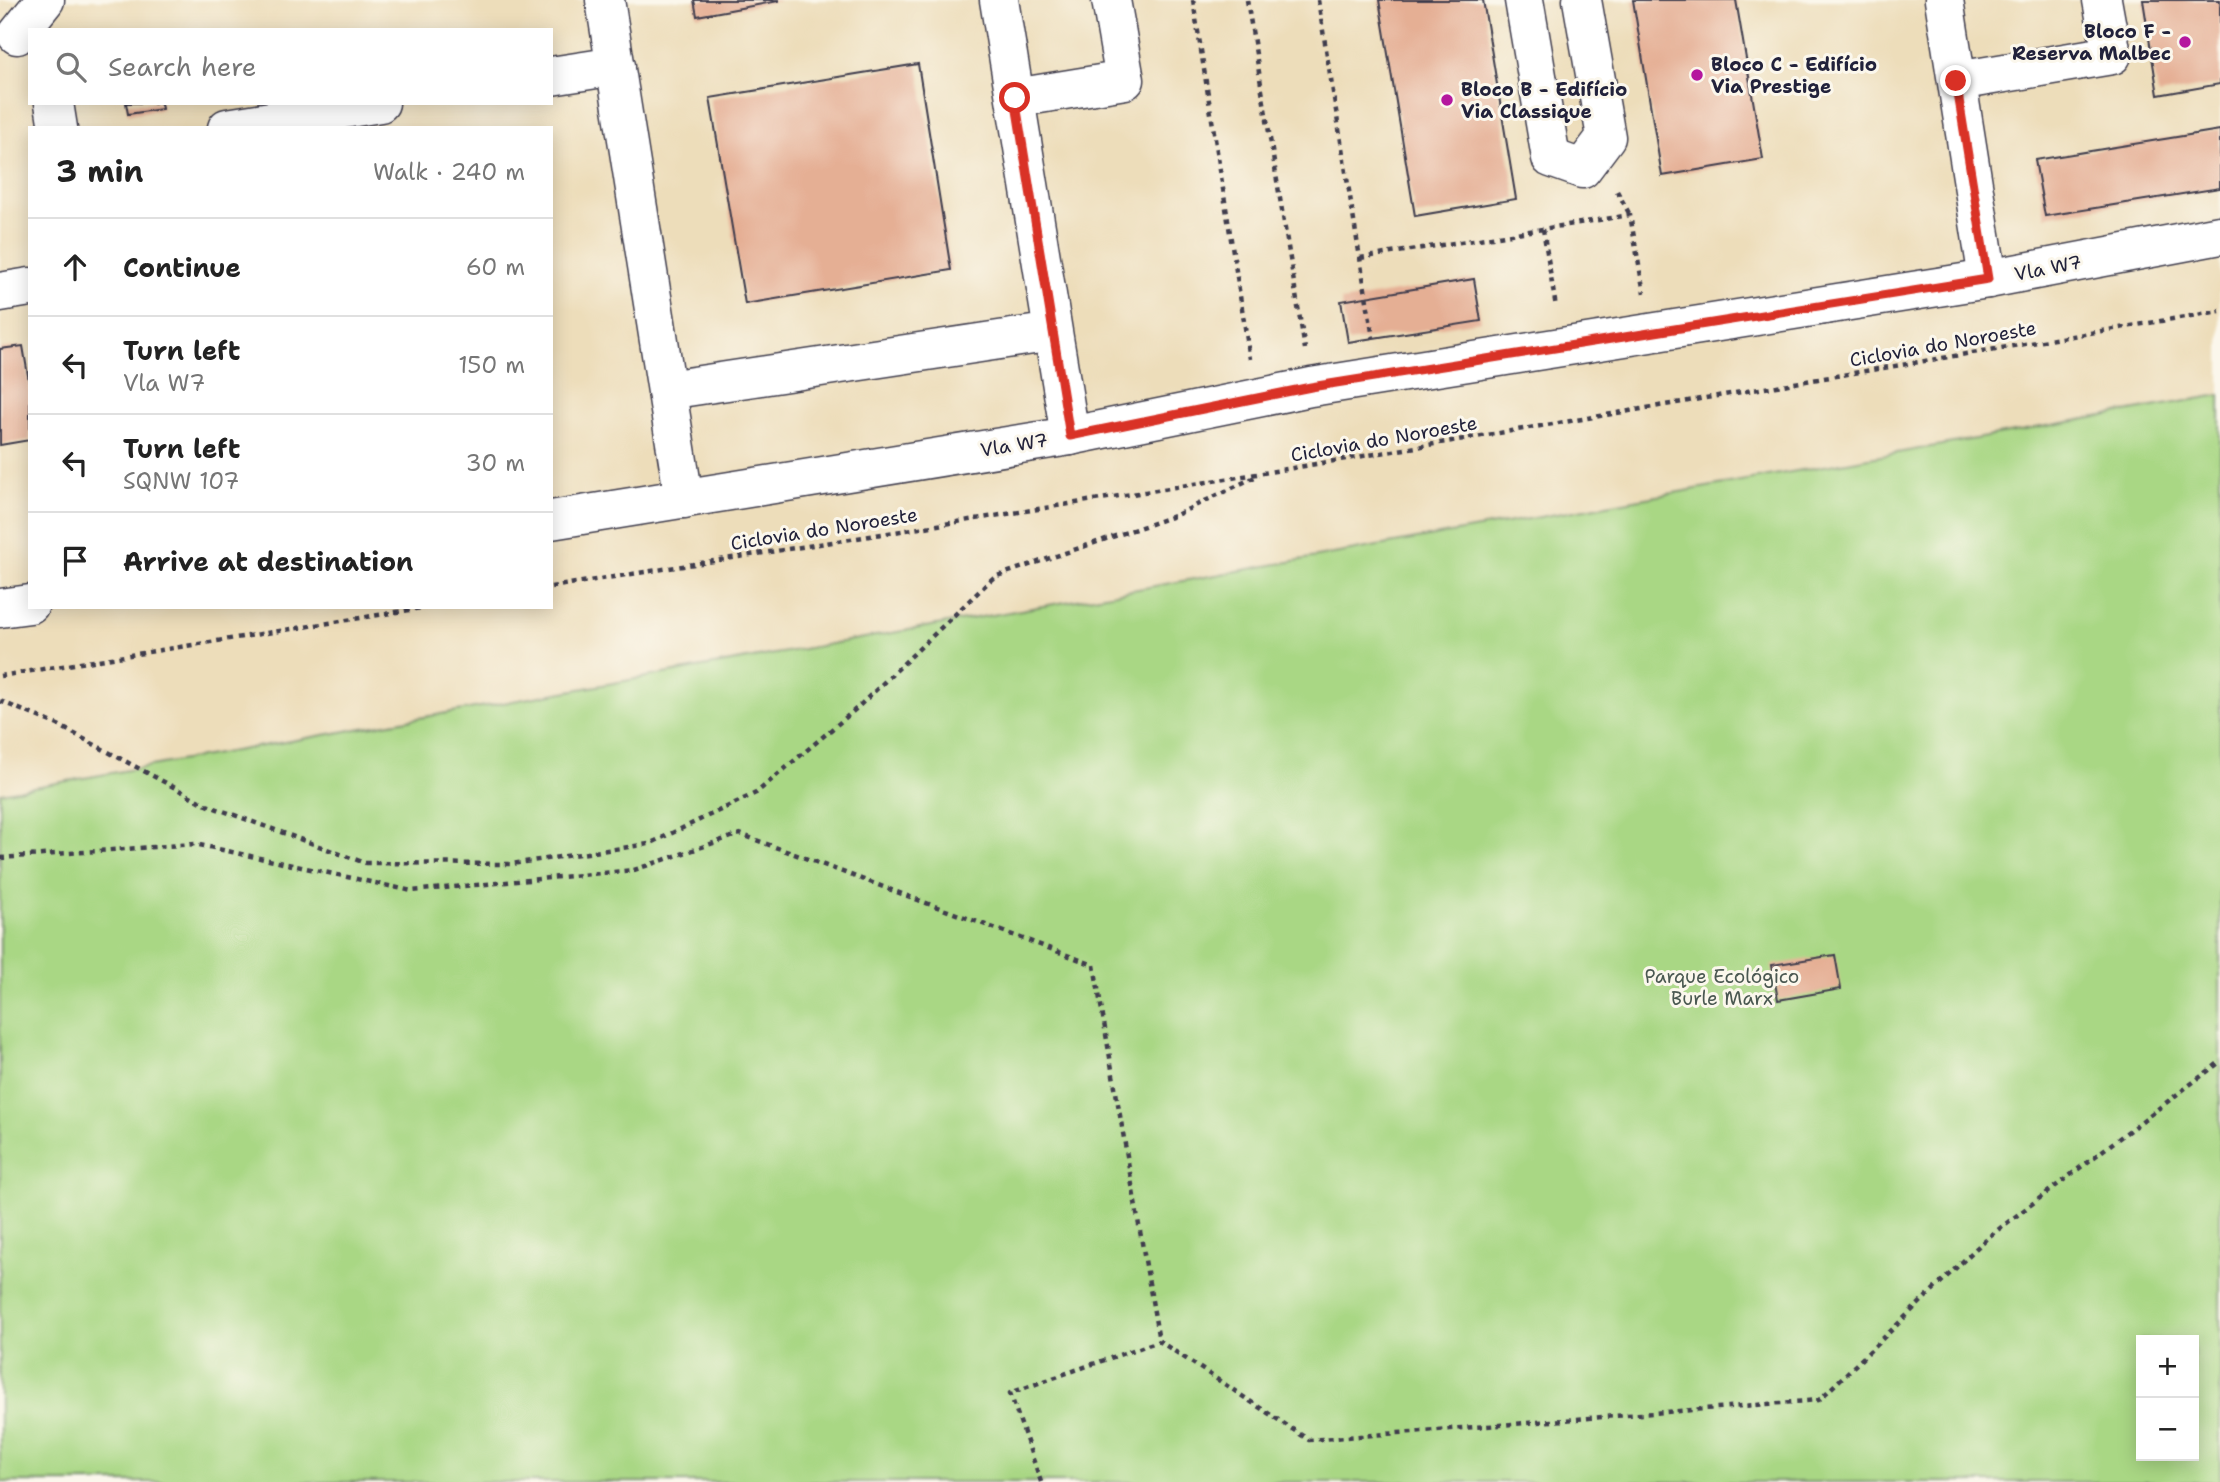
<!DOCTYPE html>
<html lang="en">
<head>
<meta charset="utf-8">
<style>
	body { margin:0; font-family:"Shantell Sans",sans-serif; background:#f6f6f6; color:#222 }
	.controls { position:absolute; right:21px; bottom:21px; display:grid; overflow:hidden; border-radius:0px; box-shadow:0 4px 18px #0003 }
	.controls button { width:63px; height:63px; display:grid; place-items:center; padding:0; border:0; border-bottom:2px solid #e0e0e0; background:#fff; color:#222; font:35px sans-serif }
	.stop { position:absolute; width:21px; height:21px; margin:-16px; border:5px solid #d93025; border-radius:50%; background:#fff }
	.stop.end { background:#d93025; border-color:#fff; box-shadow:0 2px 7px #0008 }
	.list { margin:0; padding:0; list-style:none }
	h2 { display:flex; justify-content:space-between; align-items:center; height:91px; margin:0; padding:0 28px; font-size:30px }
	h2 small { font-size:23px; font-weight:400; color:#767676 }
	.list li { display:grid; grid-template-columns:46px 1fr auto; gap:21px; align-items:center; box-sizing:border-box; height:98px; padding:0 28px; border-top:2px solid #e0e0e0 }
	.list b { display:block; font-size:26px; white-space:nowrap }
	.list p { margin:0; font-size:23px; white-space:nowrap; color:#767676 }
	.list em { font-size:23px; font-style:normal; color:#767676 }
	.icon { flex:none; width:38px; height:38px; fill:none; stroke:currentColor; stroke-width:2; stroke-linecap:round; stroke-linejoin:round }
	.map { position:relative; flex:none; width:2220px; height:1482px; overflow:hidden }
	.search { position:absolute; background:#fff; box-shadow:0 4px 18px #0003; left:28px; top:28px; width:525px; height:77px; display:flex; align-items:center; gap:18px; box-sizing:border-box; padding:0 24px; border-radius:0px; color:#767676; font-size:26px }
	.panel { position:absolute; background:#fff; box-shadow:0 4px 18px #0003; left:28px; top:126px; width:525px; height:483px; border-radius:0px }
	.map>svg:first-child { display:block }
</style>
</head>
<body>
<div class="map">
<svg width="2220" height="1482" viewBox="0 0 2220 1482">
	<rect width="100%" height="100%" fill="#fbf7ec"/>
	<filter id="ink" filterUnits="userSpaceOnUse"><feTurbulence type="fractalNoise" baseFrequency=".0143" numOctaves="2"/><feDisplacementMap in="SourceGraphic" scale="14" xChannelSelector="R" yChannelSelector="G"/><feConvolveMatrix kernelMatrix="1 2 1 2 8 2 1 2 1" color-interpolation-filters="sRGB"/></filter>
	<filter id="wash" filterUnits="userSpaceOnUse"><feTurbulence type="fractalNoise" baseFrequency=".00686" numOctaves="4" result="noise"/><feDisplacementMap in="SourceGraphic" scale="28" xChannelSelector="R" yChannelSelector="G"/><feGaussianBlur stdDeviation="1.57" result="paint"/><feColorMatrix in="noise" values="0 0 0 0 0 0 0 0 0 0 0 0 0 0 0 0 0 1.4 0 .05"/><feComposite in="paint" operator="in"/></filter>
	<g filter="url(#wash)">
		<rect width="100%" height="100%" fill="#edddba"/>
		<path fill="#a9d784" stroke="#667c60" stroke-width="2" fill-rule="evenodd" d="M 2220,395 L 2220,1482 L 0,1482 L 0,793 ZM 2141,1340 L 2194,1340 L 2194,1456 L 2141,1456 Z"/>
		<g id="blocks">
			<path fill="#e5af94" d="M 694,0 L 779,0 L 779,1 L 697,16 Z
				M 1379,0 L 1483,0 L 1516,199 L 1415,216 Z
				M 1633,0 L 1736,0 L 1763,159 L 1662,176 Z
				M 2143,0 L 2220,0 L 2220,84 L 2158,95 Z
				M 918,64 L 951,270 L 745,304 L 710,98 Z
				M 126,103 L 161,103 L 162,109 L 128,114 Z
				M 2220,130 L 2220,188 L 2045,216 L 2035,160 Z
				M 1474,279 L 1481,321 L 1348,342 L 1341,301 Z
				M 23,346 L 30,387 L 30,440 L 0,445 L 0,349 Z
				M 1835,955 L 1841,989 L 1778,1000 L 1772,965 Z"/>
		</g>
	</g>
	<g filter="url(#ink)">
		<use href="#blocks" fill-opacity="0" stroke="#403e4e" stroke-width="2"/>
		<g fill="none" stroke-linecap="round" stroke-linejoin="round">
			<defs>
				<path id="minor" d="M 605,0 L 684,499
					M 999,0 L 1070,436
					M 1524,0 L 1551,158 L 1582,169 L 1606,137 L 1582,0
					M 1944,0 L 1988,279
					M 17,35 L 45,0
					M 551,76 L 616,66
					M 1957,81 L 2112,55 L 2102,0
					M 1015,98 L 1125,80 L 1111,0
					M 54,103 L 58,128
					M 227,128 L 380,103
					M 0,292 L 30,287
					M 667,390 L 1053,332"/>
				<path id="major" d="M 551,520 L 1070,436 L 1311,387 L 1988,279 L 2220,235
					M 0,608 L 30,604"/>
			</defs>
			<use href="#minor" stroke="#403e4e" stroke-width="41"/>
			<use href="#major" stroke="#403e4e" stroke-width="41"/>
			<path stroke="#403e4e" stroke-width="4.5" stroke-dasharray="5 5" stroke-linecap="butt" d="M 1193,0 L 1250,359
				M 1247,0 L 1305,349
				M 1318,0 L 1373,338
				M 1617,191 L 1630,215
				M 1543,229 L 1556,307
				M 1360,258 L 1630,215 L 1644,293
				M 551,587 L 1263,473 L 2220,311
				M 0,676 L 428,607
				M 0,701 L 58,725 L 207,805 L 365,863 L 511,864 L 649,844 L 756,793 L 857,708 L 994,577 L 1174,516 L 1259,475
				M 0,858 L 195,844 L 412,891 L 634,870 L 740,834 L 1094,965 L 1159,1341 L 1309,1440 L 1819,1400 L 1987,1238 L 2220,1062
				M 1041,1482 L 1010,1393 L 1159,1341"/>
			<use href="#minor" stroke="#fff" stroke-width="38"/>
			<use href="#major" stroke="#fff" stroke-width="38"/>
		</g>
	</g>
	<g fill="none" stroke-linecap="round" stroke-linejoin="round" filter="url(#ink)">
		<path stroke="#d93025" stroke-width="9" d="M 1015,98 L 1070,436 L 1311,387 L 1988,279 L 1956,81"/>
	</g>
	<g fill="#b5179e" stroke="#fbf7ec" stroke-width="2.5">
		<circle cx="2185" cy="42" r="7"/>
		<circle cx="1697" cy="75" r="7"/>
		<circle cx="1447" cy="100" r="7"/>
	</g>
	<g text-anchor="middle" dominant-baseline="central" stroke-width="6" stroke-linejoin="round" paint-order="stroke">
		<g font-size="19" font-weight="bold" fill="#22223b" stroke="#fbf7ec" text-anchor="start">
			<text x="2171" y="31" text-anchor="end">Bloco F -<tspan x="2171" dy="22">Reserva Malbec</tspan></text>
			<text x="1711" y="64">Bloco C - Edifício<tspan x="1711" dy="22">Via Prestige</tspan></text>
			<text x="1461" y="89">Bloco B - Edifício<tspan x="1461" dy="22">Via Classique</tspan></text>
		</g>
		<g font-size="19" fill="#22223b" stroke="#fbf7ec">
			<text transform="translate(2048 268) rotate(-11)">Vla W7</text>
			<text transform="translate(1943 344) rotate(-10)">Ciclovia do Noroeste</text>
			<text transform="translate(1384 439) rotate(-10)">Ciclovia do Noroeste</text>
			<text transform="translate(1014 445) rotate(-9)">Vla W7</text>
			<text transform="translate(824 529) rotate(-9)">Ciclovia do Noroeste</text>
		</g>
		<g font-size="19" fill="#4a5851" stroke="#fbf7ec">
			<text x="1722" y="976">Parque Ecológico<tspan x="1722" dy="22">Burle Marx</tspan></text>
		</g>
	</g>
</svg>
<div class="controls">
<button>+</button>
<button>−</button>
</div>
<div class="stop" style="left:1015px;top:98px"></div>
<div class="stop end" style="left:1956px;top:81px"></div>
<div class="search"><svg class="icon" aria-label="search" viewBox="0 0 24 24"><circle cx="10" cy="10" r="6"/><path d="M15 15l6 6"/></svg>Search here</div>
<section class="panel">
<h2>3 min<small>Walk · 240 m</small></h2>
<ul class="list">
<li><svg class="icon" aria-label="ahead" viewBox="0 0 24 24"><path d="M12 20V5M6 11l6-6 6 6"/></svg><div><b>Continue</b></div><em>60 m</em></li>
<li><svg class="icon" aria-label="left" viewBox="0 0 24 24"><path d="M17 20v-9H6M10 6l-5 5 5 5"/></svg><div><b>Turn left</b><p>Vla W7</p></div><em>150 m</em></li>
<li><svg class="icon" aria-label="left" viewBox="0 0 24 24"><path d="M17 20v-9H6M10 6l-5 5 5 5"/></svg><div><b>Turn left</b><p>SQNW 107</p></div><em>30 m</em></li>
<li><svg class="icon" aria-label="arrive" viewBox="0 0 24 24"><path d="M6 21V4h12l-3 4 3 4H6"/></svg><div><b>Arrive at destination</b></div></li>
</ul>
</section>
</div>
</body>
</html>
